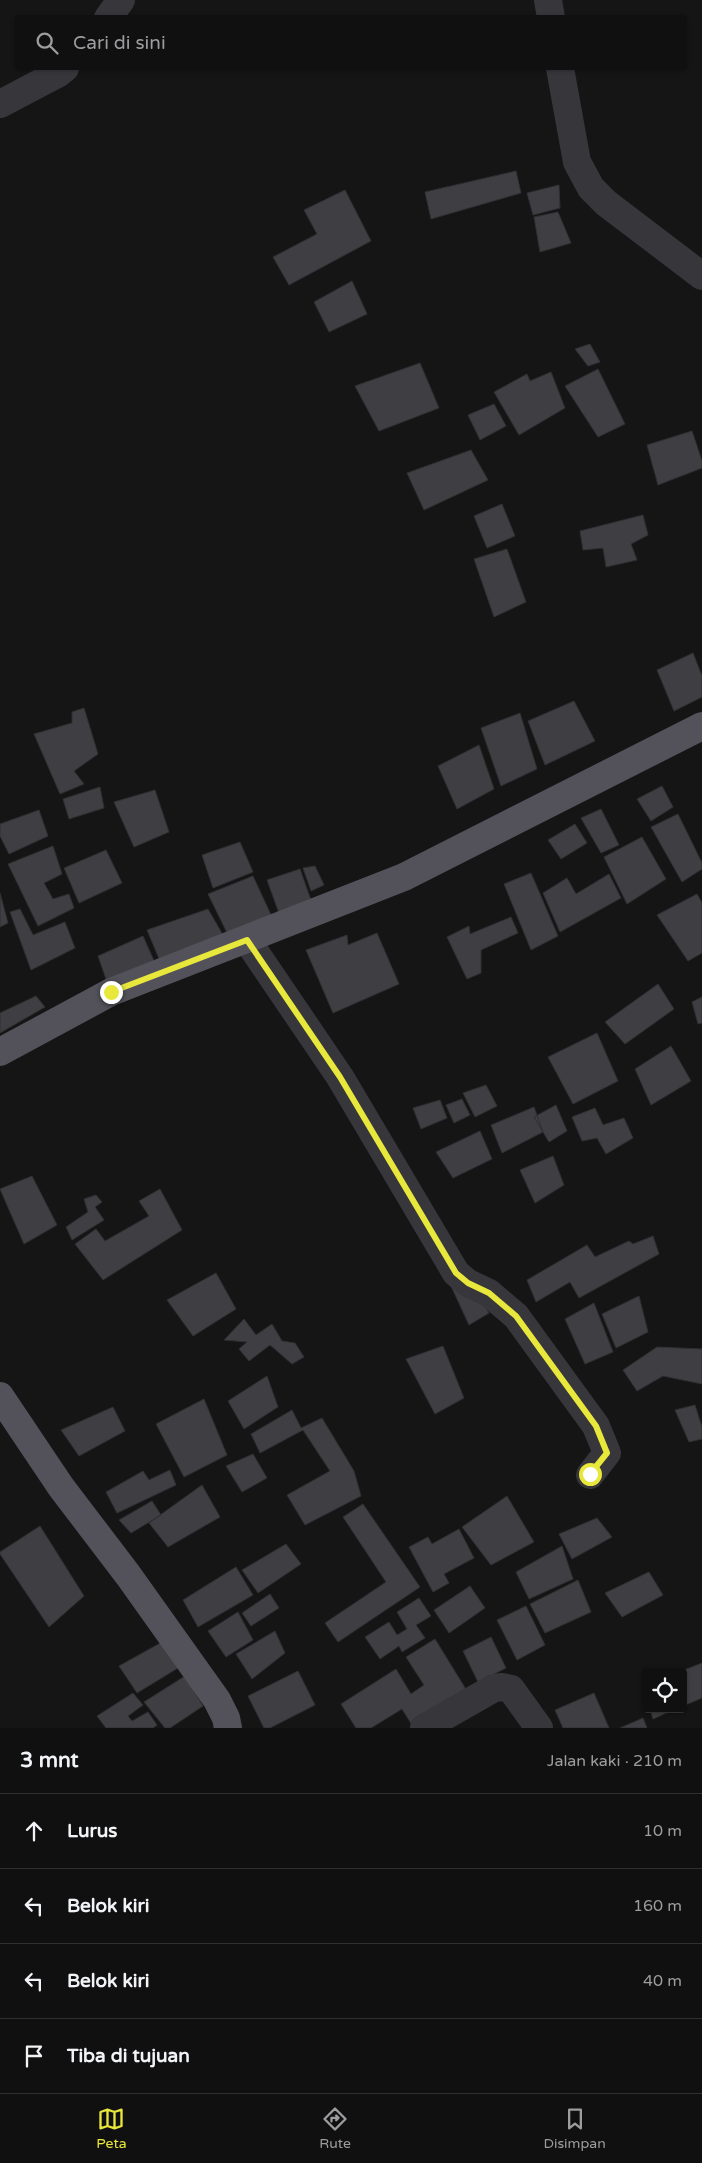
<!DOCTYPE html>
<html lang="id">
<head>
<meta charset="utf-8">
<style>
	body { margin:0; font-family:"Varela Round",sans-serif; background:#191919; color:#f1f3f6 }
	.controls { position:absolute; right:15px; bottom:15px; display:grid; overflow:hidden; border-radius:5px; box-shadow:0 1px 4px #0004 }
	.controls button { width:45px; height:45px; display:grid; place-items:center; padding:0; border:0; border-bottom:1px solid #303030; background:#101010; color:#f1f3f6; font:25px sans-serif }
	.stop { position:absolute; width:15px; height:15px; margin:-11px; border:4px solid #e8e73b; border-radius:50%; background:#fff }
	.stop.end { background:#e8e73b; border-color:#fff; box-shadow:0 1px 5px #0008 }
	.list { margin:0; padding:0; list-style:none }
	h2 { display:flex; justify-content:space-between; align-items:center; height:65px; margin:0; padding:0 20px; font-size:21px }
	h2 small { font-size:16px; font-weight:400; color:#9c9d9f }
	.list li { display:grid; grid-template-columns:32px 1fr auto; gap:15px; align-items:center; box-sizing:border-box; height:75px; padding:0 20px; border-top:1px solid #303030 }
	.list b { display:block; font-size:19px; white-space:nowrap }
	.list em { font-size:16px; font-style:normal; color:#9c9d9f }
	.icon { flex:none; width:28px; height:28px; fill:none; stroke:currentColor; stroke-width:2; stroke-linecap:round; stroke-linejoin:round }
	.map { position:relative; flex:none; width:702px; height:1728px; overflow:hidden }
	.search { position:absolute; background:#101010; box-shadow:0 1px 4px #0004; left:15px; right:15px; top:15px; height:55px; display:flex; align-items:center; gap:12px; box-sizing:border-box; padding:0 18px; border-radius:5px; color:#9c9d9f; font-size:19px }
	.sheet { height:365px; background:#101010 }
	nav { display:flex; justify-content:space-around; align-items:center; box-sizing:border-box; height:70px; border-top:1px solid #303030; background:#101010; font-size:14px; color:#9c9d9f }
	nav a { display:grid; justify-items:center; gap:2px }
	nav .on { color:#e8e73b }
	.map>svg:first-child { display:block }
</style>
</head>
<body>
<div class="map">
<svg width="702" height="1728" viewBox="0 0 702 1728">
	<rect width="100%" height="100%" fill="#151516"/>
	<path fill="#3f3f43" stroke="#302f32" d="M 516,171 L 521,193 L 431,219 L 425,192 Z
		M 559,185 L 560,208 L 533,215 L 527,193 Z
		M 345,190 L 371,241 L 289,285 L 273,257 L 317,234 L 304,210 Z
		M 558,212 L 571,243 L 540,252 L 534,217 Z
		M 352,281 L 367,314 L 329,332 L 314,302 Z
		M 590,344 L 600,362 L 588,366 L 575,349 Z
		M 420,363 L 439,408 L 379,431 L 355,386 Z
		M 598,369 L 625,424 L 598,437 L 565,386 Z
		M 551,372 L 565,408 L 519,435 L 494,392 L 527,374 L 530,381 Z
		M 494,404 L 506,426 L 480,440 L 468,415 Z
		M 692,431 L 702,461 L 702,468 L 658,485 L 647,445 Z
		M 471,450 L 488,480 L 424,510 L 407,473 Z
		M 502,504 L 515,536 L 487,548 L 474,516 Z
		M 643,515 L 648,535 L 631,544 L 637,560 L 606,567 L 603,548 L 583,550 L 580,531 Z
		M 507,549 L 526,602 L 494,617 L 474,559 Z
		M 693,653 L 702,676 L 702,697 L 674,711 L 657,670 Z
		M 574,701 L 595,741 L 545,765 L 528,721 Z
		M 84,708 L 98,754 L 74,771 L 84,784 L 60,794 L 34,734 L 72,723 L 72,712 Z
		M 520,713 L 537,769 L 501,786 L 481,728 Z
		M 479,745 L 494,789 L 457,809 L 438,766 Z
		M 662,786 L 673,807 L 651,821 L 637,799 Z
		M 100,787 L 104,808 L 69,819 L 63,799 Z
		M 155,790 L 169,832 L 134,847 L 114,802 Z
		M 601,809 L 619,845 L 601,853 L 581,818 Z
		M 39,810 L 48,836 L 9,854 L 0,836 L 0,824 Z
		M 678,814 L 702,863 L 702,869 L 682,882 L 651,827 Z
		M 575,824 L 587,843 L 561,859 L 548,840 Z
		M 642,837 L 666,879 L 627,904 L 604,857 Z
		M 240,842 L 253,872 L 213,888 L 202,855 Z
		M 53,846 L 62,874 L 44,883 L 53,899 L 69,894 L 74,908 L 38,926 L 8,864 Z
		M 106,850 L 122,883 L 79,903 L 64,868 Z
		M 315,866 L 324,885 L 311,891 L 303,868 Z
		M 300,869 L 312,903 L 280,916 L 267,880 Z
		M 531,873 L 558,936 L 531,950 L 504,884 Z
		M 609,874 L 621,898 L 560,932 L 543,893 L 567,878 L 576,894 Z
		M 253,876 L 272,917 L 229,937 L 208,894 Z
		M 0,893 L 8,923 L 0,927 Z
		M 697,894 L 702,903 L 702,953 L 688,961 L 657,915 Z
		M 20,909 L 33,935 L 65,922 L 75,948 L 31,970 L 10,912 Z
		M 208,909 L 223,935 L 160,961 L 147,930 Z
		M 511,917 L 518,933 L 481,950 L 481,973 L 467,979 L 447,937 L 469,926 L 470,934 Z
		M 377,933 L 399,984 L 333,1013 L 306,950 L 347,935 L 348,945 Z
		M 143,936 L 155,963 L 107,982 L 98,956 Z
		M 658,984 L 674,1009 L 625,1044 L 605,1022 Z
		M 36,996 L 45,1007 L 0,1033 L 0,1013 Z
		M 702,997 L 702,1023 L 698,1024 L 692,1002 Z
		M 597,1033 L 618,1081 L 573,1104 L 548,1057 Z
		M 671,1046 L 691,1081 L 651,1105 L 635,1069 Z
		M 486,1085 L 497,1106 L 475,1117 L 463,1093 Z
		M 462,1099 L 470,1115 L 454,1123 L 446,1105 Z
		M 440,1100 L 447,1118 L 421,1129 L 413,1108 Z
		M 556,1105 L 567,1131 L 549,1142 L 534,1117 Z
		M 534,1107 L 543,1132 L 502,1153 L 491,1125 Z
		M 595,1108 L 603,1125 L 624,1118 L 633,1138 L 606,1154 L 597,1138 L 582,1141 L 572,1117 Z
		M 480,1131 L 492,1159 L 453,1178 L 436,1152 Z
		M 553,1156 L 564,1185 L 535,1203 L 520,1170 Z
		M 32,1176 L 57,1225 L 24,1244 L 0,1189 Z
		M 160,1189 L 182,1230 L 103,1280 L 75,1244 L 96,1229 L 105,1241 L 149,1216 L 139,1201 Z
		M 96,1195 L 102,1202 L 95,1207 L 104,1220 L 72,1240 L 66,1227 L 88,1212 L 84,1199 Z
		M 653,1236 L 659,1254 L 579,1298 L 570,1282 L 536,1302 L 527,1280 L 587,1245 L 595,1257 L 629,1241 L 633,1244 Z
		M 216,1273 L 236,1309 L 193,1336 L 167,1300 Z
		M 468,1278 L 489,1313 L 469,1325 L 451,1286 Z
		M 639,1296 L 648,1332 L 616,1348 L 602,1314 Z
		M 594,1303 L 613,1352 L 585,1364 L 565,1319 Z
		M 244,1319 L 256,1335 L 272,1324 L 282,1341 L 295,1343 L 304,1357 L 292,1364 L 270,1345 L 249,1361 L 239,1349 L 247,1342 L 224,1340 Z
		M 443,1346 L 464,1398 L 435,1414 L 406,1359 Z
		M 657,1347 L 702,1349 L 702,1384 L 663,1376 L 637,1391 L 623,1370 Z
		M 267,1376 L 278,1407 L 244,1429 L 228,1401 Z
		M 204,1399 L 227,1455 L 184,1477 L 156,1424 Z
		M 695,1405 L 702,1427 L 702,1439 L 689,1442 L 675,1410 Z
		M 113,1407 L 125,1431 L 79,1456 L 61,1430 Z
		M 292,1410 L 301,1428 L 322,1418 L 354,1471 L 361,1496 L 305,1525 L 287,1495 L 330,1471 L 303,1430 L 260,1453 L 251,1434 Z
		M 253,1454 L 267,1478 L 242,1492 L 226,1466 Z
		M 170,1470 L 176,1485 L 117,1513 L 106,1492 L 143,1471 L 149,1480 Z
		M 202,1485 L 220,1517 L 168,1547 L 149,1523 Z
		M 507,1496 L 534,1542 L 491,1565 L 462,1527 Z
		M 152,1501 L 161,1515 L 131,1533 L 119,1520 Z
		M 363,1504 L 420,1587 L 338,1642 L 325,1623 L 386,1582 L 343,1517 Z
		M 597,1518 L 612,1537 L 572,1559 L 559,1534 Z
		M 40,1526 L 84,1596 L 49,1627 L 0,1554 L 0,1552 Z
		M 459,1529 L 474,1558 L 444,1574 L 449,1583 L 433,1592 L 409,1547 L 428,1537 L 432,1544 Z
		M 286,1544 L 301,1564 L 258,1593 L 242,1570 Z
		M 562,1546 L 573,1579 L 529,1599 L 516,1572 Z
		M 236,1567 L 253,1595 L 198,1627 L 183,1600 Z
		M 649,1572 L 663,1595 L 622,1617 L 605,1593 Z
		M 578,1580 L 591,1612 L 545,1633 L 530,1604 Z
		M 470,1586 L 485,1608 L 449,1633 L 434,1610 Z
		M 270,1594 L 279,1608 L 251,1626 L 242,1613 Z
		M 419,1598 L 431,1616 L 416,1625 L 425,1638 L 402,1652 L 399,1646 L 380,1659 L 365,1637 L 389,1622 L 397,1635 L 407,1629 L 397,1612 Z
		M 526,1606 L 545,1645 L 517,1660 L 497,1620 Z
		M 238,1612 L 253,1640 L 226,1657 L 208,1631 Z
		M 275,1631 L 285,1653 L 252,1679 L 236,1654 Z
		M 491,1637 L 506,1668 L 478,1682 L 463,1651 Z
		M 435,1639 L 467,1691 L 412,1725 L 402,1709 L 371,1728 L 356,1728 L 341,1704 L 396,1669 L 411,1694 L 424,1685 L 406,1657 Z
		M 164,1641 L 178,1668 L 137,1693 L 119,1666 Z
		M 702,1663 L 702,1698 L 683,1706 L 683,1672 L 679,1672 Z
		M 298,1671 L 315,1705 L 270,1728 L 264,1728 L 248,1696 Z
		M 185,1676 L 203,1706 L 170,1728 L 165,1728 L 144,1702 Z
		M 133,1693 L 143,1705 L 128,1716 L 132,1721 L 148,1712 L 157,1725 L 153,1728 L 106,1728 L 97,1716 Z
		M 594,1693 L 609,1728 L 563,1728 L 555,1710 Z
		M 650,1709 L 675,1709 L 653,1719 Z
		M 643,1718 L 647,1728 L 620,1728 Z"/>
	<g fill="none" stroke-linecap="round" stroke-linejoin="round">
		<path stroke="#37363b" stroke-width="28" d="M 548,0 L 551,18
			M 108,18 L 121,0
			M 560,68 L 577,162 L 591,188 L 606,203 L 702,276
			M 0,104 L 59,73 L 65,68
			M 247,940 L 340,1077 L 456,1273 L 468,1283 L 489,1293 L 516,1316 L 596,1426 L 607,1453 L 590,1475
			M 424,1728 L 494,1688 L 502,1687 L 511,1689 L 539,1728"/>
		<path stroke="#53525a" stroke-width="28" d="M 0,1052 L 111,992 L 404,877 L 702,726
			M 0,1396 L 61,1487 L 128,1575 L 217,1700 L 226,1718 L 228,1728"/>
	</g>
	<g fill="none" stroke-linecap="round" stroke-linejoin="round">
		<path stroke="#e8e73b" stroke-width="6" d="M 111,992 L 247,940 L 340,1077 L 456,1273 L 468,1283 L 489,1293 L 516,1316 L 596,1426 L 607,1453 L 590,1474"/>
	</g>
</svg>
<div class="controls">
<button><svg class="icon" aria-label="locate" viewBox="0 0 24 24"><circle cx="12" cy="12" r="6"/><path d="M12 2v4M12 18v4M2 12h4M18 12h4"/></svg></button>
</div>
<div class="stop" style="left:590px;top:1474px"></div>
<div class="stop end" style="left:111px;top:992px"></div>
<div class="search"><svg class="icon" aria-label="search" viewBox="0 0 24 24"><circle cx="10" cy="10" r="6"/><path d="M15 15l6 6"/></svg>Cari di sini</div>
</div>
<section class="sheet">
<h2>3 mnt<small>Jalan kaki · 210 m</small></h2>
<ul class="list">
<li><svg class="icon" aria-label="ahead" viewBox="0 0 24 24"><path d="M12 20V5M6 11l6-6 6 6"/></svg><div><b>Lurus</b></div><em>10 m</em></li>
<li><svg class="icon" aria-label="left" viewBox="0 0 24 24"><path d="M17 20v-9H6M10 6l-5 5 5 5"/></svg><div><b>Belok kiri</b></div><em>160 m</em></li>
<li><svg class="icon" aria-label="left" viewBox="0 0 24 24"><path d="M17 20v-9H6M10 6l-5 5 5 5"/></svg><div><b>Belok kiri</b></div><em>40 m</em></li>
<li><svg class="icon" aria-label="arrive" viewBox="0 0 24 24"><path d="M6 21V4h12l-3 4 3 4H6"/></svg><div><b>Tiba di tujuan</b></div></li>
</ul>
</section>
<nav>
<a class="on"><svg class="icon" aria-label="map" viewBox="0 0 24 24"><path d="M3 6l6-2 6 2 6-2v14l-6 2-6-2-6 2zM9 4v14M15 6v14"/></svg>Peta</a>
<a><svg class="icon" aria-label="directions" viewBox="0 0 24 24"><path d="M12 3l9 9-9 9-9-9zM9 14v-3h6M13 9l2 2-2 2"/></svg>Rute</a>
<a><svg class="icon" aria-label="saved" viewBox="0 0 24 24"><path d="M7 4h10v16l-5-4-5 4z"/></svg>Disimpan</a>
</nav>
</body>
</html>
